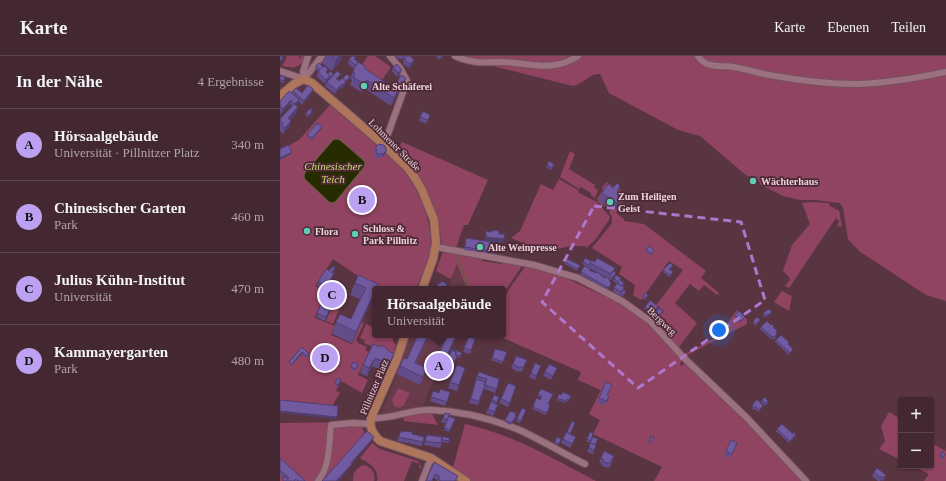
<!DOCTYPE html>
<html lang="de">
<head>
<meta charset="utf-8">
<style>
	body { margin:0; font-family:Georgia,serif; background:#4d333d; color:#f1f3f6 }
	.controls { position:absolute; right:12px; bottom:12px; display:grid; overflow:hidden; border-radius:4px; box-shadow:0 1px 3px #0004 }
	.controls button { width:36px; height:36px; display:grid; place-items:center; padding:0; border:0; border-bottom:1px solid #5b444d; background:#432731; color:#f1f3f6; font:20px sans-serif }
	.you { position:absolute; left:439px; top:274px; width:14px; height:14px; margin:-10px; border:3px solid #fff; border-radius:50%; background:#1a73e8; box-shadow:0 0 0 6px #1a73e833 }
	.badge { display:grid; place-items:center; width:26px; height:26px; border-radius:50%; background:#bca0f2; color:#111; font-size:13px; font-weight:700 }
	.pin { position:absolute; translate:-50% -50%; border:2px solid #fff; box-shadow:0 1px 4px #0006 }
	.popup { position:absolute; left:92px; top:230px; width:134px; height:52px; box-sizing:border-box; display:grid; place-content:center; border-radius:4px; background:#432731; filter:drop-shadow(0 1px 3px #0005); font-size:13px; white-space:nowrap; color:#afa5ab }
	.popup b { font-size:15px; color:#f1f3f6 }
	.popup::after { content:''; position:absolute; left:50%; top:100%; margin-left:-8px; border:8px solid transparent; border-top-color:#432731 }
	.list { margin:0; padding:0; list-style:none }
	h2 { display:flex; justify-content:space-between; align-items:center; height:52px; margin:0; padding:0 16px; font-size:17px }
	h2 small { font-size:13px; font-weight:400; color:#afa5ab }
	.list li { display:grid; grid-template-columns:26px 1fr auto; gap:12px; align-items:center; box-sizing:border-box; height:72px; padding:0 16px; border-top:1px solid #5b444d }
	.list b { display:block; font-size:15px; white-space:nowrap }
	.list p { margin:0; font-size:13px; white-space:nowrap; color:#afa5ab }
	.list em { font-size:13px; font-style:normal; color:#afa5ab }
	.map { position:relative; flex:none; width:666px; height:425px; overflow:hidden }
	header { display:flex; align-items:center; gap:24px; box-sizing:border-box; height:56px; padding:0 20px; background:#432731; border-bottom:1px solid #5b444d }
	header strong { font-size:19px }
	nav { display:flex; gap:22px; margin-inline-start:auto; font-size:14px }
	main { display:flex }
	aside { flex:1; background:#432731 }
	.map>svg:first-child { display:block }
</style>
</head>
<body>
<header>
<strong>Karte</strong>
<nav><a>Karte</a><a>Ebenen</a><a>Teilen</a></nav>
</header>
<main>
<aside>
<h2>In der Nähe<small>4 Ergebnisse</small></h2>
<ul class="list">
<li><span class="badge">A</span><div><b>Hörsaalgebäude</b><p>Universität · Pillnitzer Platz</p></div><em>340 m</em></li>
<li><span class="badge">B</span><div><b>Chinesischer Garten</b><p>Park</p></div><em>460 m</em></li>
<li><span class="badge">C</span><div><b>Julius Kühn-Institut</b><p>Universität</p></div><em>470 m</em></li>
<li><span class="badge">D</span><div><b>Kammayergarten</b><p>Park</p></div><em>480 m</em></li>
</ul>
</aside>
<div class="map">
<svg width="666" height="425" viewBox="0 0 666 425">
	<rect width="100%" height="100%" fill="#593441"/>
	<path fill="#683b4b" d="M 177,208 L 187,233 L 168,232 Z
		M 130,279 L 177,279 L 157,324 L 154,324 L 142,351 L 100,359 L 117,319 L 115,317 Z"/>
	<path fill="#914461" d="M 7,0 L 19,0 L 19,2 L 20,3 L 21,0 L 25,0 C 21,12 14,13 2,10 Z
		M 88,0 L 95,0 L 111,11 L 102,24 L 81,10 Z
		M 180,0 L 294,0 L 290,3 L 267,8 L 198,4 Z
		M 301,0 L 415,0 L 419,5 L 425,11 L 445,12 L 493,21 L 554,30 L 666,18 L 666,245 L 646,239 L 579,195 L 568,183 L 563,152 L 560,147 L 534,144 L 520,144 L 503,140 L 481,129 L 476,120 L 467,120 L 420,80 L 398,74 L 329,37 L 320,18 C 309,17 304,28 293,30 L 213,10 L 214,9 C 229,7 244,13 260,12 C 271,12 292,6 301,0 Z
		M 420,0 L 666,0 L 666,13 C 635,19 604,25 572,25 C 533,26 493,17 455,9 C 443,7 430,9 420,0 Z
		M 50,49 L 115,105 C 136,125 155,167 150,196 C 148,207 140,222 136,233 L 97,233 L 53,203 L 35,230 L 46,236 L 34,263 L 35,262 L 55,270 L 51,279 L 74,289 L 72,288 L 81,266 L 84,267 L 76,284 L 78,287 L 87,291 L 85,294 L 89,296 L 78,319 L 88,324 L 82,337 L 61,325 L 56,335 L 60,337 L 53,348 L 53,351 L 0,346 L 0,94 L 19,84 Z
		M 122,86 L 208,124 L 188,169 L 184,169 L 176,192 L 164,190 L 162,189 C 158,152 143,120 116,95 Z
		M 290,95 L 295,98 L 289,113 L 315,129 L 314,131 L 318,134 L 315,142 L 311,139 L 311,137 L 301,131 L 299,133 L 280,121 Z
		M 279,123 L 298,134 L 299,137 L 317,146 L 330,161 L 329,164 L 315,184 L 306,192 L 305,190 L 290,190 L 264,196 L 231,182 L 240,175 L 261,128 L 273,134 Z
		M 326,126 L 345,137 L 346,140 L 336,157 L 344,163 L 344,165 L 364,168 L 426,215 L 421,222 L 439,237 L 437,239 L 424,229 L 419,235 L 410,228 L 395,247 L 417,267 L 399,291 L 405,298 L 437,281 L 457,254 L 467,263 L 467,268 L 405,300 L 374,267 L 384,255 L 376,249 L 403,214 L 389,205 L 361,244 L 353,239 L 355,229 L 339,218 L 342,211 L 312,192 L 332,167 L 332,161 L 329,156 L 331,153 L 334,155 L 319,145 L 323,148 L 324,151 L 319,147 L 317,143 L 323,134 L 322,132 Z
		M 534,146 L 549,147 L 549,149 L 557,154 L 559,154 L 562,171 L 557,170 L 559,165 L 556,162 L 509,232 L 505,230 L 510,224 L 509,221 L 503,215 L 512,189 L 530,168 L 522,147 Z
		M 165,195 L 202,201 L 202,205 L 222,208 L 223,205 L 242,210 L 223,238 L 223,233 L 187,233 L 177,208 L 171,223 L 156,215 L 162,198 Z
		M 246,209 L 253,211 L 254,213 L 288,221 L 288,223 L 324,240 L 327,239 L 355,256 L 402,302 L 400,309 L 402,310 L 405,306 L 479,378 L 483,384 L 524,425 L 374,425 L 382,411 L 313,378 L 320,364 L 309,358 L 321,334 L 298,324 L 301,316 L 216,279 L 223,279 L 223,242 Z
		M 502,235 L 512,240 L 509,255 L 494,246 Z
		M 56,243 L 60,246 L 61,249 L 53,268 L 46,265 Z
		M 86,268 L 95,272 L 95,279 L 112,280 L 113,285 L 116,289 L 113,299 L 84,287 L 85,284 L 80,282 Z
		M 118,332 L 130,337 L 124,349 L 119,352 L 114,350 L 112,344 Z
		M 151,356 L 158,369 L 124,365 L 123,359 Z
		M 609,356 L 621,363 L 621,404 L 599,393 L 605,385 L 601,370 Z
		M 80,366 L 85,378 L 42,425 L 0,425 L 0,367 Z
		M 185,368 C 235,379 272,402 316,425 L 191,425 L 173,411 Z
		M 92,387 L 100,393 L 138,405 L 142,413 L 139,412 L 139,408 L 132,405 L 124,425 L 97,425 C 99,412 90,408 80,402 Z
		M 651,387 L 666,395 L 666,425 L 644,425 L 649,418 L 633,410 L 651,410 Z
		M 84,409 C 92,411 96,418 94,425 L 73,425 C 72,417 77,411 84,409 Z"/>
	<path fill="#262c00" stroke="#615e42" d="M 56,83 L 60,84 L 83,104 L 85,107 L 84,111 L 56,145 L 53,147 L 49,146 L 25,123 L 24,120 L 25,117 L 53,84 Z"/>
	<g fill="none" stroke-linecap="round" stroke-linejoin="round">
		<path stroke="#615e42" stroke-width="1.5" d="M 177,201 L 189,233"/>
		<defs>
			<path id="minor" d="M 175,0 C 192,8 206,6 223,6 C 251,7 272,17 298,0
				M 418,0 C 426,13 440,9 454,11 C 466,13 477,17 489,19 C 516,24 551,28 578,28 C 607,27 637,22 666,16
				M 0,15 L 24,23
				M 24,23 L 42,0
				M 24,23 L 23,16 L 28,0
				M 104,89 L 127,25 L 120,12 L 110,0
				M 156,191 L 254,209 L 298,222 L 342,245 L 370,265 L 404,302 L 466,361 L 526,425
				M 91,362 C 111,364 130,353 151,354 C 181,355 209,362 237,373 C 260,383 282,397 305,408
				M 38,425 C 50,411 49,387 51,369 L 73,367 L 90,368
				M 142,425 L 151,402"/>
			<path id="major" d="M 0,40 L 14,28 L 24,23 L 32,27 L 104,89 L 127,111 L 135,122 L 142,134 L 154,164 L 156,187 L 153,203 L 142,233
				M 125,279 L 117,303 L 91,362 C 89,372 93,378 100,385 L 151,402 L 186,425"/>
		</defs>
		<use href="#minor" stroke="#72525d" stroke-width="8"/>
		<use href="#major" stroke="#72525d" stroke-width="10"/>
		<use href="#minor" stroke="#9c717f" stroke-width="6"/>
		<use href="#major" stroke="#ac755c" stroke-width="8"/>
	</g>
	<path fill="#624d8a" d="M 45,0 L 62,0 L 60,6 L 52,15 L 42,7 Z
		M 116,0 L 130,0 L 133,8 L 129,12 L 123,8 L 124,6 L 123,5 L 124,2 L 123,2 L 121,4 L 120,2 L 118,3 Z
		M 156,0 L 163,0 L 159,4 Z
		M 76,1 L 75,4 L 115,43 L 111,50 L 84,32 L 81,36 L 70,29 L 72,24 L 70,23 L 74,13 L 68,8 L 69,4 Z
		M 36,10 L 48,18 L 59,23 L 58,24 L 59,25 L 63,22 L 69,23 L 66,26 L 65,29 L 61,33 L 60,32 L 55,38 L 45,30 L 47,26 L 45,28 L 36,20 L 39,16 L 35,12 Z
		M 113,11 L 120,18 L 117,21 L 112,15 Z
		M 0,19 L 5,21 L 4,27 L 0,26 Z
		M 126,22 L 120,35 L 115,32 L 116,28 Z
		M 33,33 L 32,37 L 22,49 L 18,45 L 16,49 L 18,51 L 16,57 L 10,64 L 9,71 L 3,78 L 0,75 L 0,63 L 12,50 L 10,48 L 0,59 L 0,45 L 12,37 L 13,35 L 22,37 Z
		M 33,53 L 31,58 L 28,61 L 25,58 L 26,56 Z
		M 143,55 L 150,59 L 146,68 L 139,65 Z
		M 41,73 L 31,84 L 27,81 L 27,79 Z
		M 101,89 L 106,91 L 105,93 L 107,94 L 105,98 L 102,102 L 100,101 L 98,103 L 94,100 L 95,97 L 94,96 L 95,92 Z
		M 267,109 L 274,110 L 271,114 L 266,111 Z
		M 340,130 L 338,135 L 340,147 L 334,155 L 319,145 L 322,137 Z
		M 186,182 L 215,196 L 215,198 L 184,194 Z
		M 366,194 L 373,196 L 370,200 L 366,196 Z
		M 311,205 L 315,205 L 335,212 L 333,215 L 335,219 L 331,224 L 302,208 L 303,206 Z
		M 285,206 L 300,209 L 297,215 L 285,208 Z
		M 393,209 L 390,214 L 392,218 L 389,221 L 383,216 L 383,214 Z
		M 304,210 L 309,214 L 329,233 L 326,233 L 300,218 Z
		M 50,213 L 54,214 L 53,217 L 54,217 L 49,229 L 60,234 L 45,265 L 36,261 L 47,235 L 37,230 L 38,226 L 49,215 Z
		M 334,223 L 340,224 L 342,230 L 344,231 L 343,234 L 346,235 L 343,241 L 333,236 L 334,232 L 338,228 L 333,225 Z
		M 75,227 L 95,233 L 95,235 L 72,287 L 52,278 L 56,266 L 71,263 L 80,243 L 70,239 Z
		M 368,239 L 365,244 L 362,242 L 363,240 Z
		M 365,251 L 378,253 L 372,259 L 364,253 Z
		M 376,256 L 382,257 L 379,261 L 375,258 Z
		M 483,257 L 491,258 L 485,262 L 483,259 Z
		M 455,259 L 464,263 L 460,267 L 454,261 Z
		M 480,264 L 479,266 L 475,270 L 473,267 L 473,265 Z
		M 481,271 L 494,272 L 497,278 L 494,284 L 492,282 L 491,283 L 480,273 Z
		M 138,279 L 149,279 L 136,308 L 144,320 L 140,329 L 117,318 L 120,310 L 127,303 Z
		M 168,279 L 177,279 L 157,323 L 150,320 L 159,299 L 161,292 L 162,291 Z
		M 189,280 L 195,283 L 190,298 L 183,296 Z
		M 496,284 L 508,288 L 513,293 L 512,295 L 509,299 L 495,286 Z
		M 22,291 L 28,300 L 26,302 L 22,298 L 11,310 L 9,308 L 9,306 Z
		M 215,293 L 227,296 L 222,308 L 211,304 Z
		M 108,295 L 111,305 L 103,322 L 97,319 L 99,313 L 92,310 L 87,320 L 80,317 L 83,309 Z
		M 182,297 L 180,302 L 177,301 L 173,309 L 167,306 L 170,298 Z
		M 236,300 L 247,304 L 242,316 L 238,315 L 238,316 L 231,312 Z
		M 73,306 L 78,308 L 75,315 L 70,313 Z
		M 177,309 L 185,312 L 177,335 L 168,332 Z
		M 277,312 L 271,324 L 263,320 L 265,316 Z
		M 259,314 L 255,324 L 249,321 L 251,317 Z
		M 197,320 L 219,323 L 215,337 L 204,333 L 198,349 L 189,347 Z
		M 58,322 L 61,323 L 57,331 L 55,330 Z
		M 96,326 L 100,328 L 97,335 L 93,333 Z
		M 228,327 L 236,330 L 228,351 L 219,347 Z
		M 261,333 L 269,348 L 270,349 L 266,359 L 252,353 L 256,342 L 260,344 L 262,342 L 258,340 Z
		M 330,333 L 327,339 L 328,344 L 325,349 L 317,346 L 319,342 Z
		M 153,335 L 159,337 L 170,336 L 165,350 L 150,345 Z
		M 279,338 L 281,339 L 291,340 L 288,346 L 286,345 L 285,347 L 277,344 Z
		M 214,339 L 219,341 L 216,348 L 218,349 L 213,360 L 206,357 Z
		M 482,344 L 488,345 L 488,347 L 485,350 L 481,346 Z
		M 472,350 L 482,352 L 478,356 L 475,353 L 474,354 L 471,352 Z
		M 242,352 L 246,354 L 240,367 L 236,365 Z
		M 165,357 L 169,360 L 175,363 L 169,376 L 164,374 L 166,368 L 161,366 Z
		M 235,359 L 236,360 L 236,362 L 230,369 L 225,366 L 225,364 Z
		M 497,373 L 513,378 L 516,378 L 516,380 L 509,387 L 496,375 Z
		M 120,376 L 132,378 L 143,386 L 142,390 L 117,385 Z
		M 310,376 L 313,377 L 310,387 L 306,385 Z
		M 290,378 L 294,385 L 290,392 L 281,387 L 283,383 Z
		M 147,379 L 170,385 L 169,387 L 162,386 L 160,392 L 144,389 Z
		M 371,380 L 374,381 L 370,388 L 368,387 Z
		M 313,381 L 315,389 L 316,389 L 313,398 L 307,396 Z
		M 281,383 L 278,390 L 274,387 L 275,385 Z
		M 456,391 L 450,402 L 444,399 L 446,395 Z
		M 665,398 L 663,403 L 659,401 L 660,399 Z
		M 0,402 L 25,425 L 3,425 L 3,422 L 0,419 Z
		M 321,402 L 333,404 L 329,412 L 322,410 L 322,408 L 319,406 Z
		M 154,406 L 176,425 L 157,425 L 157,424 L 154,422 Z
		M 594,416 L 606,419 L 603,425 L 601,424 L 600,425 L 598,425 L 592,420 Z"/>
	<path fill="#503f70" d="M 59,0 L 62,0 L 60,6 L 52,15 L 56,4 Z
		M 134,4 L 133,8 L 129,12 L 130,8 Z
		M 122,14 L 120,18 L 117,21 L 118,17 Z
		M 50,20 L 49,24 L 45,28 L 46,24 Z
		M 70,21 L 69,23 L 66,26 L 65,29 L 61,33 L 64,26 Z
		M 87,24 L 84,32 L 81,36 L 84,28 Z
		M 62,28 L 60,32 L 55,38 L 56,34 Z
		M 33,33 L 32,37 L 22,49 L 24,45 Z
		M 118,35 L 115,43 L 111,50 L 114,42 Z
		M 19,43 L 18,47 L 14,52 L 15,48 Z
		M 11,44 L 10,48 L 0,59 L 0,58 L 3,53 Z
		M 18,51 L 16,57 L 6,68 L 8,62 Z
		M 11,65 L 9,71 L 3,78 L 5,72 Z
		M 42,71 L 41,73 L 31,84 L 32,82 Z
		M 107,94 L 105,98 L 102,102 L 103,98 Z
		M 12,96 L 11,98 L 0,104 L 0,102 Z
		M 477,124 L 476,126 L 472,127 L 473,125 Z
		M 343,139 L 340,147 L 334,155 L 337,147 Z
		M 206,181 L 224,183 L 223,187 L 204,185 Z
		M 60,234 L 59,238 L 45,265 L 46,261 Z
		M 95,234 L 94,239 L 72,287 L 76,276 Z
		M 492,256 L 491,258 L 485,262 L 486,260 Z
		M 148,279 L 149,279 L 132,315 L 135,307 Z
		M 176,279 L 177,279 L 157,323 L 159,317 Z
		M 22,296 L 22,298 L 11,310 L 12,308 Z
		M 114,298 L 111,305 L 103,322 L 106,314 Z
		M 95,302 L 92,310 L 87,320 L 89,312 Z
		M 0,355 L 57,361 L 56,363 L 0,357 Z
		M 516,378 L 516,380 L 509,387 L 510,385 Z
		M 94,381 L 92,385 L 72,408 L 70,412 L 59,425 L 56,425 L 71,407 Z"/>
	<path fill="#725aa0" stroke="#503f70" d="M 0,0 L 3,0 L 2,4 L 0,5 Z
		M 52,0 L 59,0 L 56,4 Z
		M 72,0 L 74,0 L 76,1 L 74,3 L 78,6 L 76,9 L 69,4 Z
		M 126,0 L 130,0 L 134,4 L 130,8 L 125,4 L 126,3 L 124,1 Z
		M 78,6 L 85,10 L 84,12 L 118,35 L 114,42 L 87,24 L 84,28 L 73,21 L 75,17 L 73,15 Z
		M 39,7 L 43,11 L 40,14 L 36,10 Z
		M 117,8 L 122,14 L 118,17 L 113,11 Z
		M 44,10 L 48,13 L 46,16 L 50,20 L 46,24 L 38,16 Z
		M 50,15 L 53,18 L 51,21 L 48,18 Z
		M 57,15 L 61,18 L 56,23 L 59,25 L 62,22 L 66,25 L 63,29 L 62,28 L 56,34 L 47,26 Z
		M 67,18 L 70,21 L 66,25 L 63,22 Z
		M 0,19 L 5,21 L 4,25 L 0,24 Z
		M 121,19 L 126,22 L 121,31 L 116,28 Z
		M 28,29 L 33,33 L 24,45 L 13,35 L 16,32 L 22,37 Z
		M 9,35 L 19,43 L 15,48 L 11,44 L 3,53 L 0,51 L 0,45 Z
		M 14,48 L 18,51 L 8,62 L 11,65 L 5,72 L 2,69 L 3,67 L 0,63 Z
		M 32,52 L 33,53 L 31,55 L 32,56 L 29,59 L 26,56 Z
		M 143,55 L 150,59 L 148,64 L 140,61 Z
		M 37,67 L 42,71 L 32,82 L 27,79 Z
		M 99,88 L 101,89 L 102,88 L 106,91 L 105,93 L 107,94 L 103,98 L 101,97 L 100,99 L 96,96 L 97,93 L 95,92 Z
		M 8,89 L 12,96 L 0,102 L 0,93 Z
		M 269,105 L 274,108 L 272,112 L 267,109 Z
		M 475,120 L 477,124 L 473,125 L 471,121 Z
		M 337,127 L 340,130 L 337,135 L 343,139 L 337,147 L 322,137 L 328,128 L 333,132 Z
		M 212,174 L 219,175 L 219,178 L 225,178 L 224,183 L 206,181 L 206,175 L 212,176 Z
		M 186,182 L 217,187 L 215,196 L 185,191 Z
		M 369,190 L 374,194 L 371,198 L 366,194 Z
		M 305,202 L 311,205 L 309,209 L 303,206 Z
		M 317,202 L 335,212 L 331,218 L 310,207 L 311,204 L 315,206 Z
		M 287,203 L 300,209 L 298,213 L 285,206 Z
		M 390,207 L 393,209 L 389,213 L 393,216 L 390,219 L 383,214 Z
		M 55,210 L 54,214 L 51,216 L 54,217 L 48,228 L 60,234 L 46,261 L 37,257 L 49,231 L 38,226 L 46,213 L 50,215 L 50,213 Z
		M 304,210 L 310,212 L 309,214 L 316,217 L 317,216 L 325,222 L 326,221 L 329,223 L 330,226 L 331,227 L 330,231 L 327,231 L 301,216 Z
		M 333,215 L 336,217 L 332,222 L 330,220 Z
		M 78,219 L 98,228 L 76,276 L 56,266 L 60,258 L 71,263 L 77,250 L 86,232 L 75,227 Z
		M 336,219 L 341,222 L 340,224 L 344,227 L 342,230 L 338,228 L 339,226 L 334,223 Z
		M 161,225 L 167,228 L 165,233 L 156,233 L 158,227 L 160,228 Z
		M 337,227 L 344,231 L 342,236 L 334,232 Z
		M 343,234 L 346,235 L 343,239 L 341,238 Z
		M 365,237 L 368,239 L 366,242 L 363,240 Z
		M 370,244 L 378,251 L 373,257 L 365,251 Z
		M 379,252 L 383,255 L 379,259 L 376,256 Z
		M 489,253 L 492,256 L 486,260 L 483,257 Z
		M 459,255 L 465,261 L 461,265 L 455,259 Z
		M 477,261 L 480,264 L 476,268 L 473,265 Z
		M 487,265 L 491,269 L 492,268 L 494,270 L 493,271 L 497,275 L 496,277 L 497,278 L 494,281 L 493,280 L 492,281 L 481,271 Z
		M 138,279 L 148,279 L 135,307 L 147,312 L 143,321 L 120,310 L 124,302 L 127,303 Z
		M 168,279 L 176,279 L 159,317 L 152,314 L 161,294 L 161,292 L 162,291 Z
		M 501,279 L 509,286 L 508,288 L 513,293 L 510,297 L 496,284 Z
		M 189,280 L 195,283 L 191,294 L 184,292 Z
		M 93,288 L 99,291 L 100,289 L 108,293 L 107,294 L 114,298 L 106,314 L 99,311 L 102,305 L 95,302 L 89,312 L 83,309 Z
		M 22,291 L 29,298 L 27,300 L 22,296 L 12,308 L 9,306 Z
		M 172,293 L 182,297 L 180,300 L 176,298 L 176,296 L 172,294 L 171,296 Z
		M 215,293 L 227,296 L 223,306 L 212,302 Z
		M 172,294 L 176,296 L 175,299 L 177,300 L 175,305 L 168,302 Z
		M 236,300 L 247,304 L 243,312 L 240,311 L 239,312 L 233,308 Z
		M 73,306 L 78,308 L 76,313 L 71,311 Z
		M 255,307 L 261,310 L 256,320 L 251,317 Z
		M 269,308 L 277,312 L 273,320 L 265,316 Z
		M 177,309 L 185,312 L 179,329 L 170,326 Z
		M 199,316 L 219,323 L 217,333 L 205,329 L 207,323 L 197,320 Z
		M 58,322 L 61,323 L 58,329 L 55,327 Z
		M 196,323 L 205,326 L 204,329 L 205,329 L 199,345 L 191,343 Z
		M 96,326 L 100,328 L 98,333 L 94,331 Z
		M 326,326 L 332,329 L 327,339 L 329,340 L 327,345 L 319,342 Z
		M 228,327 L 236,330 L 230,347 L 221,343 Z
		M 160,333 L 170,336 L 167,346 L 151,341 L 153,335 L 159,337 Z
		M 261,333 L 273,338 L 268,348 L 270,349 L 267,357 L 253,351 L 256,342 L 260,344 L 262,340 L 258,338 Z
		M 283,336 L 291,340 L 289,344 L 287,343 L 286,345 L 277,342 L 279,338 L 281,339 Z
		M 214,339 L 219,341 L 217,346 L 212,344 Z
		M 485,341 L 488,345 L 486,348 L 482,344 Z
		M 0,344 L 58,350 L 57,361 L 0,355 Z
		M 476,344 L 478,344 L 483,350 L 479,354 L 476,351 L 474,352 L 472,350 Z
		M 211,346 L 218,349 L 214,356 L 208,353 Z
		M 242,352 L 246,354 L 241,365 L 237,363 Z
		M 230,355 L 236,357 L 235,359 L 236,360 L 231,367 L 225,364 Z
		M 165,357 L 170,358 L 167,364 L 163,362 Z
		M 169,360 L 175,363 L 170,374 L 164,372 Z
		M 292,365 L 295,367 L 290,378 L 287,376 Z
		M 502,368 L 513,378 L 514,376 L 516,378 L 510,385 L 497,373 Z
		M 87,375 L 94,381 L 71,407 L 72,408 L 56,425 L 42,425 Z
		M 124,375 L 132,376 L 132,378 L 144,381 L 143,386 L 119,381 L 120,376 L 123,376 Z
		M 286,376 L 296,381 L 292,388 L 283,383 Z
		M 310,376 L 313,377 L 311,385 L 307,383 Z
		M 147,379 L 162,381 L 161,387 L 145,385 Z
		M 160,380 L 169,382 L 170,385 L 162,384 L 162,381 L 159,381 Z
		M 371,380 L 374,381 L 371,386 L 369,385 Z
		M 277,381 L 281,383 L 279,388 L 275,385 Z
		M 313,381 L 318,383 L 315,389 L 310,387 Z
		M 451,384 L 457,387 L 452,398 L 446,395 Z
		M 310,387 L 316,389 L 314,394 L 309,392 Z
		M 324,395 L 334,400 L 330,407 L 323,406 L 324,404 L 321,402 Z
		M 662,396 L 665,398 L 664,401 L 660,399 Z
		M 0,402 L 25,425 L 18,425 L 16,423 L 14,425 L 6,425 L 9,422 L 0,414 Z
		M 154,406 L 178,420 L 175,425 L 161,425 L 159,424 L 159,420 L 155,418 L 152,425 L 146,425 Z
		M 597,412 L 606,419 L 604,421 L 602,420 L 601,422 L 594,416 Z
		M 4,420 L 8,423 L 6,425 L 3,425 Z"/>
	<path fill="none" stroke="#ae77cc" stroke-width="3" stroke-dasharray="8 5" stroke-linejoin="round" d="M 314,150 L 461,166 L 485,244 L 358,332 L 262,246 Z"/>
	<g fill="#5eceb7" stroke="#4e2936" stroke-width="1.5">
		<circle cx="84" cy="30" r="4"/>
		<circle cx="473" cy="125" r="4"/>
		<circle cx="330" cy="146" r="4"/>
		<circle cx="27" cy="175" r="4"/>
		<circle cx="75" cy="178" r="4"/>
		<circle cx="200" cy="191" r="4"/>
	</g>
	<g text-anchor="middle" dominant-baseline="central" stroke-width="3.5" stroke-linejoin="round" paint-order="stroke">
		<g font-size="10" font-weight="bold" fill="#ecd3db" stroke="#4e2936" text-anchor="start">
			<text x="92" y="30">Alte Schäferei</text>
			<text x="481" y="125">Wächterhaus</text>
			<text x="338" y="140">Zum Heiligen<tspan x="338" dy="12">Geist</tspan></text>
			<text x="83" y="172">Schloss &amp;<tspan x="83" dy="12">Park Pillnitz</tspan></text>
			<text x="35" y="175">Flora</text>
			<text x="208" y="191">Alte Weinpresse</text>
		</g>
		<g font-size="10" fill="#ecd3db" stroke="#4e2936">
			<text transform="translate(115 89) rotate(45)">Lohmener Straße</text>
			<text transform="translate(382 265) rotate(43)">Bergweg</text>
			<text transform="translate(94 331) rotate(-67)">Pillnitzer Platz</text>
		</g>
		<g font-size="11" font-style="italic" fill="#c7dc6c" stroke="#4e2936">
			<text x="53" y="110">Chinesischer<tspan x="53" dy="13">Teich</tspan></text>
		</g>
	</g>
</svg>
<div class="controls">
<button>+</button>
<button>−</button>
</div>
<div class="you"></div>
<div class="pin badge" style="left:159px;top:310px">A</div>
<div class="popup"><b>Hörsaalgebäude</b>Universität</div>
<div class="pin badge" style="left:82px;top:144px">B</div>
<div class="pin badge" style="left:52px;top:239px">C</div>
<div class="pin badge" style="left:45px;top:302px">D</div>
</div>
</main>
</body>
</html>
